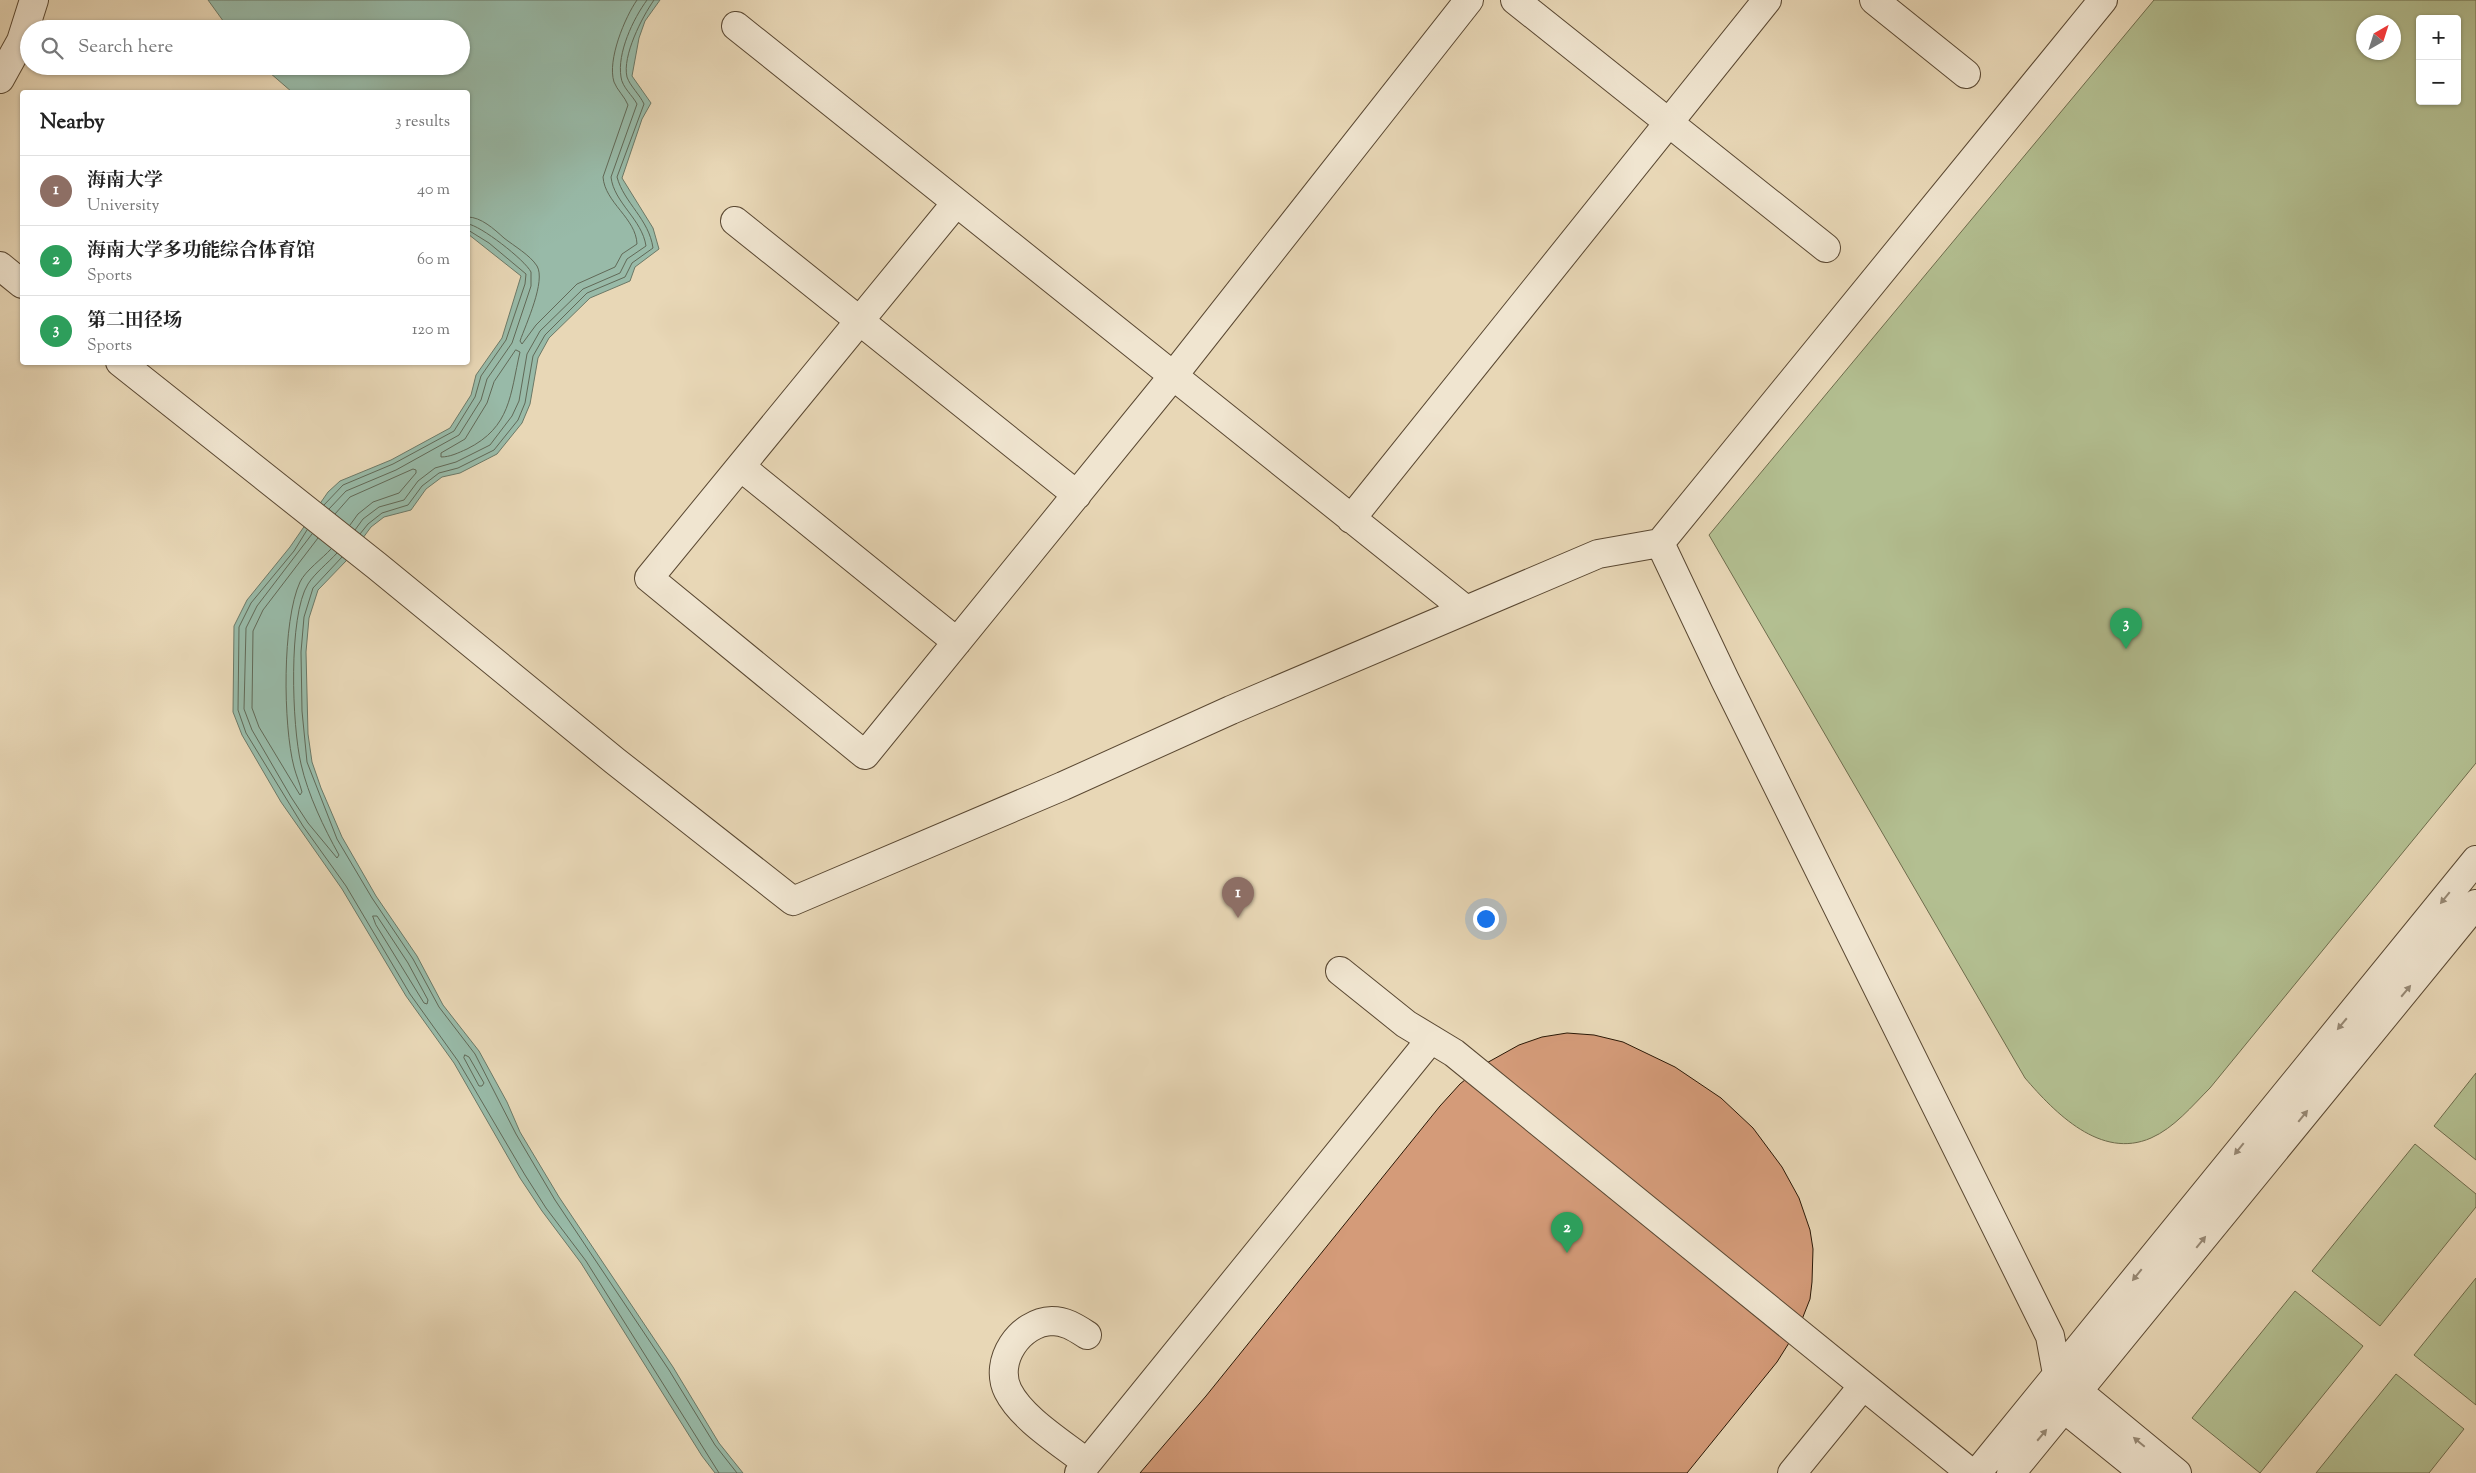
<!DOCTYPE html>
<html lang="en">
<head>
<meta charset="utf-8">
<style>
	body { margin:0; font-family:"Sorts Mill Goudy","Noto Serif SC",serif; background:#f2f2f2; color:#222 }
	.controls { position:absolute; right:15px; top:15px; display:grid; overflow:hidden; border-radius:5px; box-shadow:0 1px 4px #0004 }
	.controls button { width:45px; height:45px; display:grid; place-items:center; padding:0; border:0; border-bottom:1px solid #e0e0e0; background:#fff; color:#222; font:25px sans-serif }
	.compass { position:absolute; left:2356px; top:15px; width:45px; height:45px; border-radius:50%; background:#fff; box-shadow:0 1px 4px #0004; rotate:39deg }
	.you { position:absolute; left:1485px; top:918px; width:18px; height:18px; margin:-12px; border:4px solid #fff; border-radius:50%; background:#1a73e8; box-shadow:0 0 0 8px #1a73e833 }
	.badge { display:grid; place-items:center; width:32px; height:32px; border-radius:50%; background:#d93025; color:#fff; font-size:16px; font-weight:700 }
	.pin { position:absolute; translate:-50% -41px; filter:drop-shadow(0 1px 2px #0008) }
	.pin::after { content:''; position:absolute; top:26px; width:18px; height:15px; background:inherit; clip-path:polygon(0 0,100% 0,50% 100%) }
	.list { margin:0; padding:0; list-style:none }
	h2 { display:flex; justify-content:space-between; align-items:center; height:65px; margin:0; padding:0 20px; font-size:21px }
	h2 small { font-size:16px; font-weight:400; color:#767676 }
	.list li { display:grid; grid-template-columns:32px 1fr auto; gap:15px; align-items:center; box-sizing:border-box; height:70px; padding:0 20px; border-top:1px solid #e0e0e0 }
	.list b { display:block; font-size:19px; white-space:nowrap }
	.list p { margin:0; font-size:16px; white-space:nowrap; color:#767676 }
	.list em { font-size:16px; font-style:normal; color:#767676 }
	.icon { flex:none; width:28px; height:28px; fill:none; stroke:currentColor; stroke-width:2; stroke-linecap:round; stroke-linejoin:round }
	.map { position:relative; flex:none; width:2476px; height:1473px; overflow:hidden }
	.search { position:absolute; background:#fff; box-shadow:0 1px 4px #0004; left:20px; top:20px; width:450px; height:55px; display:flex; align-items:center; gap:12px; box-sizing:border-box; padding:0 18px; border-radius:28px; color:#767676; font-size:19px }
	.panel { position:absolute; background:#fff; box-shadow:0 1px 4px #0004; left:20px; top:90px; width:450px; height:275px; border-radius:5px }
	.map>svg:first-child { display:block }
</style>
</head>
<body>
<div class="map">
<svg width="2476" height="1473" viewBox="0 0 2476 1473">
	<rect width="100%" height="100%" fill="#e8d7b6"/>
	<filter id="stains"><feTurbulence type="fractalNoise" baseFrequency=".004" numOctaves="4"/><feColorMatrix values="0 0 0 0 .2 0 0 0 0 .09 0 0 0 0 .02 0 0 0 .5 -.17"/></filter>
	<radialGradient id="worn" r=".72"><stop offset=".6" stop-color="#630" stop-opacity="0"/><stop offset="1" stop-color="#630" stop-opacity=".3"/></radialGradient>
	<path fill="#b3bf91" stroke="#6e6c4c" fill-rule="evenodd" d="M 2154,0 L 2476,0 L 2476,763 L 2210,1088 C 2192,1106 2174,1128 2151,1138 C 2101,1160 2055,1113 2025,1078 L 1709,535 ZM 2420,19 L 2457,19 L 2457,101 L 2420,101 ZM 2364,22 L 2394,22 L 2394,52 L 2364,52 Z
		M 2476,1073 L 2476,1160 L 2434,1126 Z
		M 2415,1144 L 2476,1194 L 2476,1207 L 2380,1326 L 2312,1271 Z
		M 2476,1278 L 2476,1405 L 2414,1355 Z
		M 2295,1291 L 2363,1346 L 2260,1473 L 2192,1418 Z
		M 2396,1374 L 2464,1429 L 2429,1473 L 2316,1473 Z"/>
	<path fill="#98baa8" stroke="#6c7967" d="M 208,0 L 660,0 L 645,21 L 639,38 L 632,76 L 651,103 L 642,119 L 622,178 L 653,228 L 659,249 L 635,267 L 630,281 L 590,298 L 549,338 L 538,358 L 530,404 L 522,423 L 497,454 L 460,473 L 442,477 L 426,489 L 411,510 L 384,517 L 371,527 L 346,561 L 318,590 L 309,618 L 306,652 L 308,734 L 312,762 L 321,788 L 342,837 L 376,896 L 417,956 L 443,1005 L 479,1051 L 507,1102 L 520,1132 L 559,1197 L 673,1367 L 719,1443 L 743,1473 L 715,1473 L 702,1456 L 581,1263 L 542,1211 L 520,1178 L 454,1063 L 406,996 L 342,889 L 281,802 L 242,735 L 233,712 L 234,626 L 247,600 L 290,547 L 328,492 L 340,481 L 391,460 L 450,428 L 471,395 L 476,375 L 502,338 L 521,276 L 468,234 L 468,92 L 292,92 L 262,66 L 461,66 L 461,29 L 229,29 Z"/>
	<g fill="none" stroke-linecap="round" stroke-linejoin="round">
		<path stroke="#616957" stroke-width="1" d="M 468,217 C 481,217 494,229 504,238 C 514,246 530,255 537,266 C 546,281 526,324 520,341 L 522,344 L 536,325 L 577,284 L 615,267 L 622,254 L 637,244 C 636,218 605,203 603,177 L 628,105 C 625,97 617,90 614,82 C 607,60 625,17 637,0
			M 516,350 L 520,352 C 510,395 511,427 467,449 C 458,453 450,457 441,457 L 441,453 L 465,439 L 487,403 L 494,382 Z
			M 324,505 L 343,485 L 393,464 L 454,431 L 475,397 L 481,376 L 506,340 L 525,284 L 526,274 L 489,243 L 468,230
			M 329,509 L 346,491 L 396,470 L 459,435 L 481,400 L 487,379 L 512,343 L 531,286 L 531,272 C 525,260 480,225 468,224
			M 335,514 L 350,497 L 413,469 L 416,470 L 416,473 L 399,493 L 373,502 L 358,514 L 350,525
			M 307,530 L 294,551 L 251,603 L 239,627 L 238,710 L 246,733 L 303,826 L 346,886 L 410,994 L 458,1061 L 525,1175 L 546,1208 L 586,1261 L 719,1473
			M 355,530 L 363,519 L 379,507 L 404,500 L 418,481 L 435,468 L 456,462 L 490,445 L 512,416 L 519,401 L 527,354 L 540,331 L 583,289 L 620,273 L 627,259 L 646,246 C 642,219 614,203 611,177 L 637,104 C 633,96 622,87 621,77 C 617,53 633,19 647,0
			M 312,534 L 257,606 L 246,628 L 244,709 L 252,730 L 291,797 L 308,823 L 337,858 L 339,855 C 324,828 308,795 301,764 C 292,726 288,616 308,584 C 315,573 328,563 337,553
			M 360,534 L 368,524 L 382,513 L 408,505 L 422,486 L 439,473 L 458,468 L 494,450 L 518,420 L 525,403 L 533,356 L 545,335 L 587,293 L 625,277 L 632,263 L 653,248 C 649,219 624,203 617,177 L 644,104 C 640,95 630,86 627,77 C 622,56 642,17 654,0
			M 318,538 L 263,610 L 253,631 L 252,708 L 259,727 L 300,795 L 302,792 C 300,784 296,775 294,767 C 283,725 282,621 300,582 C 306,570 322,559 331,549
			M 342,557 L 313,588 L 304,617 L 301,652 L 302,711 L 307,762 L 337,839 L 372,898 L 413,959 L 439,1007 L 475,1054 L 516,1134 L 555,1200 L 669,1370 L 715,1445 L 737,1473
			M 373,916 L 377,916 L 408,963 L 428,1000 L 427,1004 L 424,1003 L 376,925 Z
			M 465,1055 L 469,1057 L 484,1083 L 482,1086 L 479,1086 L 464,1058 Z"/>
	</g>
	<path fill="#d49b79" stroke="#2a1806" d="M 1567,1033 L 1594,1035 L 1623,1042 L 1675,1067 L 1721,1098 L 1753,1128 L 1782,1167 L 1799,1198 L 1810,1230 L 1813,1249 L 1812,1282 L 1810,1299 L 1799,1327 L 1777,1362 L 1687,1473 L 1140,1473 L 1206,1396 L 1440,1106 L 1460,1084 L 1483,1065 L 1519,1045 L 1542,1037 Z"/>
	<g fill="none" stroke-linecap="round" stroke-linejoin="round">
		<defs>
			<path id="minor" d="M 1515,0 L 1826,248
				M 1874,0 L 1966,74
				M 736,26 L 1466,610
				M 0,79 L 21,41 L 34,0
				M 956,203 L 649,578 L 865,755 L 1173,376 L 1469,0
				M 735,221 L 1077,495
				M 0,266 L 22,284
				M 120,362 L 377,566 L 615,761 L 793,901 L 1063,786 L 1231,710 L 1598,554 L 1660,543 L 2103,0
				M 741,467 L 957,642
				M 1351,519 L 1767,0
				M 1660,543 L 1725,680 L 2050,1336 L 2057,1374 L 2177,1473
				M 1340,971 L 1406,1024 L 1454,1053 L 1971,1473
				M 2050,1397 L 2144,1473
				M 1087,1463 C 1062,1443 1022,1419 1008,1391 C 993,1361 1020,1322 1052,1321 C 1066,1321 1076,1328 1087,1335
				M 1079,1473 L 1431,1039
				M 1792,1473 L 1862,1387
				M 1977,1473 L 2476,860
				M 2011,1473 L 2476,904"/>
		</defs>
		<use href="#minor" stroke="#5a4832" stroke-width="30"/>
		<use href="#minor" stroke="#f0e5d0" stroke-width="28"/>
	</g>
	<defs><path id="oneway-solid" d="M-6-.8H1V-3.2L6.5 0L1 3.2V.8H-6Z" transform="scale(1.25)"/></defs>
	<g fill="#978975">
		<use href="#oneway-solid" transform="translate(2445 898) rotate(129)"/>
		<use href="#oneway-solid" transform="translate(2406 991) rotate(-50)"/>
		<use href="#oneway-solid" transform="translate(2342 1024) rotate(130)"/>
		<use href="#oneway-solid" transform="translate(2303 1116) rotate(-51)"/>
		<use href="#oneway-solid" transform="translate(2239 1149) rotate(129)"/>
		<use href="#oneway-solid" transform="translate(2201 1242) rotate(-51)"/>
		<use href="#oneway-solid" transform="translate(2137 1275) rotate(129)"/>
		<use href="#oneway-solid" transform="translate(2042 1435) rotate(-50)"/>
		<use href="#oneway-solid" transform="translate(2139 1442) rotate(-140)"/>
	</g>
	<rect width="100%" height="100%" filter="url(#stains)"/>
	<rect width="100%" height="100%" fill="url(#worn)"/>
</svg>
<div class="controls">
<button>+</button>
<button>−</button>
</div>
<svg class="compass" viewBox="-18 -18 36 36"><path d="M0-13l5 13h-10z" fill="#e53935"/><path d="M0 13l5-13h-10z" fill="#767676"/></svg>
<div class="you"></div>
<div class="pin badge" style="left:1238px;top:918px;background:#8d6e63">1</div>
<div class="pin badge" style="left:1567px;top:1253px;background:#2e9e5b">2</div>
<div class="pin badge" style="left:2126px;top:649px;background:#2e9e5b">3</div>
<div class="search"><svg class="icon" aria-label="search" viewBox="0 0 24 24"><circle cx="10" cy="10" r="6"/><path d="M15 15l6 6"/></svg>Search here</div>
<section class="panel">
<h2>Nearby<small>3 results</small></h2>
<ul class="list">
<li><span class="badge" style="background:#8d6e63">1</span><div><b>海南大学</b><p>University</p></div><em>40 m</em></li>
<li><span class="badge" style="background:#2e9e5b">2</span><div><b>海南大学多功能综合体育馆</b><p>Sports</p></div><em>60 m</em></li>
<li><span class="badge" style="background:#2e9e5b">3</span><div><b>第二田径场</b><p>Sports</p></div><em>120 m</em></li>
</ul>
</section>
</div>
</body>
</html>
